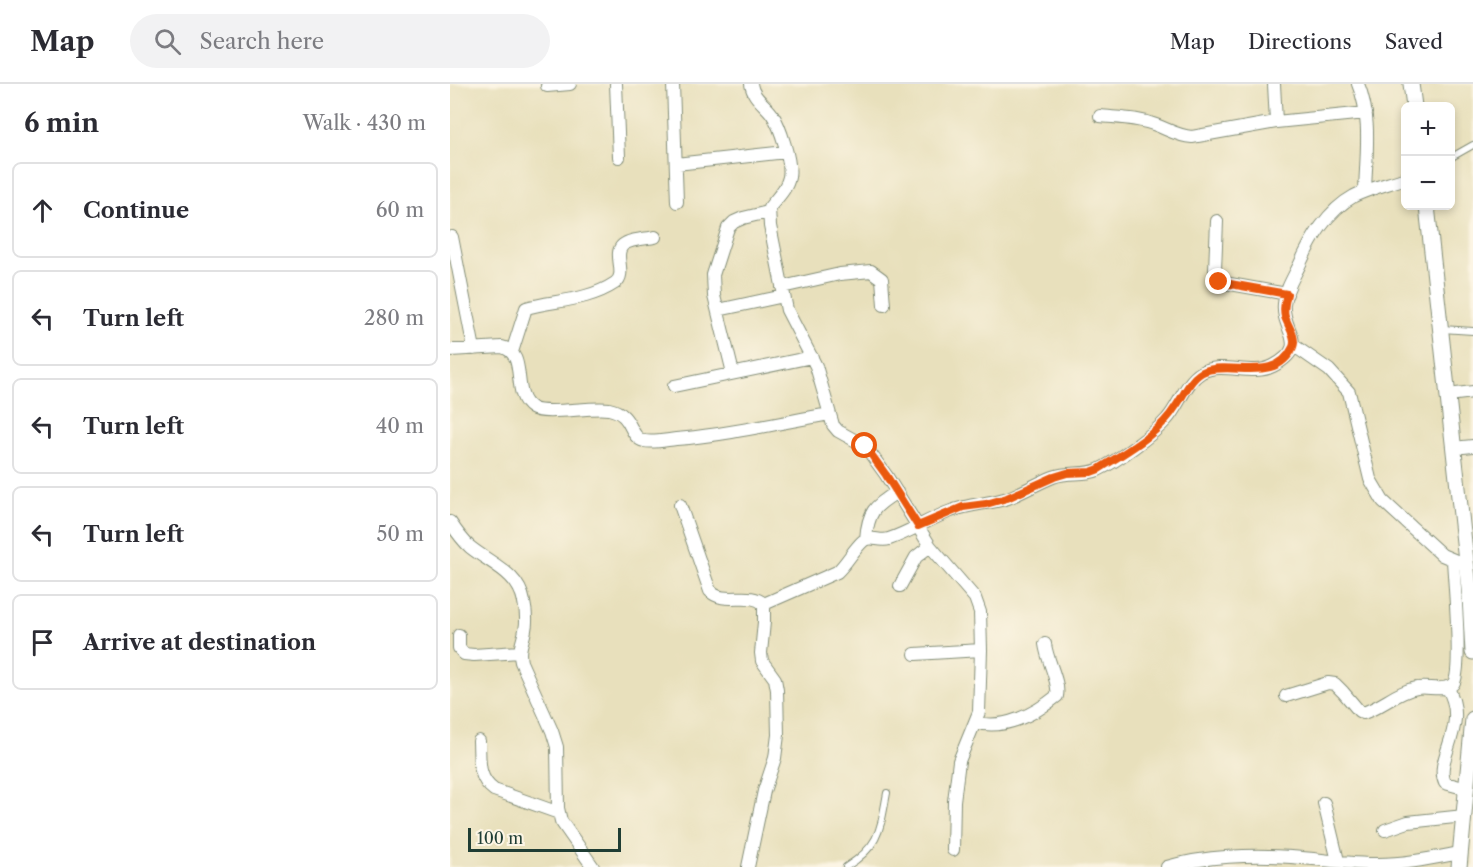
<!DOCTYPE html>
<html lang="en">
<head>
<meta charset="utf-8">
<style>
	body { margin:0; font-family:"Libre Caslon Text",serif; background:#f2f2f3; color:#2b2b33 }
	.controls { position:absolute; right:18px; top:18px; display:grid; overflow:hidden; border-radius:9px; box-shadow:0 3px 9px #0003 }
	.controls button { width:54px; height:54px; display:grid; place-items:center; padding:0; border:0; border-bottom:2px solid #e1e1e2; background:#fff; color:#2b2b33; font:30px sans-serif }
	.scale { position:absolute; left:18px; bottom:15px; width:153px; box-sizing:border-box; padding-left:6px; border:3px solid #1f3d34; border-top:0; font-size:16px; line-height:21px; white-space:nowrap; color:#1f3d34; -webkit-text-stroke:4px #fcf5e5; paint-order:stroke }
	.stop { position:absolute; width:18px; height:18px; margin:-14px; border:4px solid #ea580c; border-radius:50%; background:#fff }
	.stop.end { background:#ea580c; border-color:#fff; box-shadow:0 2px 6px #0008 }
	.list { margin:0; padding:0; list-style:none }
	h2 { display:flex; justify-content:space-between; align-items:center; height:78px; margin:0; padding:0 24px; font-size:26px }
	h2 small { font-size:20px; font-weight:400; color:#7c7c81 }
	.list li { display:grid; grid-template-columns:39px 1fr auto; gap:18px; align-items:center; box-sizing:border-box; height:96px; margin:0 12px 12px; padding:0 12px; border:2px solid #e1e1e2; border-radius:9px }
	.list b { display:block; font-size:22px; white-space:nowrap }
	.list em { font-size:20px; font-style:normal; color:#7c7c81 }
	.icon { flex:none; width:33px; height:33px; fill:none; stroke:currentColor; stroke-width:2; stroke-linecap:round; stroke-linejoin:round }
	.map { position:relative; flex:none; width:1023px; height:783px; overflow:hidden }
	header { display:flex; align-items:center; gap:36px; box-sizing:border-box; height:84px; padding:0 30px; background:#fff; border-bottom:2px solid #e1e1e2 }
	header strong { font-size:28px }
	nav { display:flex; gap:33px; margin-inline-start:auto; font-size:21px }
	.search { width:420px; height:54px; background:#f2f2f3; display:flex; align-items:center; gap:15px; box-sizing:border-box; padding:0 21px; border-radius:33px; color:#7c7c81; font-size:22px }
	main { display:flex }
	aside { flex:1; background:#fff }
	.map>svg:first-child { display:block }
</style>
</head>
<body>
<header>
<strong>Map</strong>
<div class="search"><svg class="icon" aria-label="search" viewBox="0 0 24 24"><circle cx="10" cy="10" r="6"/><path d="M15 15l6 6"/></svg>Search here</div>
<nav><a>Map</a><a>Directions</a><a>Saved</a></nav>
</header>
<main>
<aside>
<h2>6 min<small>Walk · 430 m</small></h2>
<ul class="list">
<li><svg class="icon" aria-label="ahead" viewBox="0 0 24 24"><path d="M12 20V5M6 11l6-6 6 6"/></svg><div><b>Continue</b></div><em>60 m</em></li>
<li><svg class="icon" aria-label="left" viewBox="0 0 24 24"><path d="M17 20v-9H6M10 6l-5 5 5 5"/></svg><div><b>Turn left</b></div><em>280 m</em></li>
<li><svg class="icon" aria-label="left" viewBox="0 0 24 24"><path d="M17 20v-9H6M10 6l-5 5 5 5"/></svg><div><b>Turn left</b></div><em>40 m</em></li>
<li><svg class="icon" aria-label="left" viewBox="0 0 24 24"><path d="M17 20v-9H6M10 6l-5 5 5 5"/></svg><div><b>Turn left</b></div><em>50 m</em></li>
<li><svg class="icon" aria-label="arrive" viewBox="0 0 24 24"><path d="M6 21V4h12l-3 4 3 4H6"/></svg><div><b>Arrive at destination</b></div></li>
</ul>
</aside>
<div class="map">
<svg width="1023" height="783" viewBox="0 0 1023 783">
	<rect width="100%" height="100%" fill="#fcf5e5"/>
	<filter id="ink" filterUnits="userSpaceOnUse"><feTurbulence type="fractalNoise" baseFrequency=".0167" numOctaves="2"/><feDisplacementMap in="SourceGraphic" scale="12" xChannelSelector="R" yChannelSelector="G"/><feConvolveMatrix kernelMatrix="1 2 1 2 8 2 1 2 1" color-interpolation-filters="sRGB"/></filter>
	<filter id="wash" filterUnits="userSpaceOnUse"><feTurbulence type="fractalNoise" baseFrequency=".008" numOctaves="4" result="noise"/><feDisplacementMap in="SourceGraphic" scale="24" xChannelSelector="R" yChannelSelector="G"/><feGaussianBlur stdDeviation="1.35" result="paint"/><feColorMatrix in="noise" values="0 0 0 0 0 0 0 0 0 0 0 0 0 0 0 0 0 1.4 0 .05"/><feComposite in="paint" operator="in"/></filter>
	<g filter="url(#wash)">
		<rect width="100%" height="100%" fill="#e8e0bc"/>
	</g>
	<g filter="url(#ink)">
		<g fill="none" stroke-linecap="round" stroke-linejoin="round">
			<defs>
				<path id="service" d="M 1000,74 L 1023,61
					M 992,245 L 1023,247
					M 396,783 C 430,762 430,746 437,709"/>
				<path id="minor" d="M 166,0 L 169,73
					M 223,0 L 227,118
					M 301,0 C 303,14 314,19 322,30 C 330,42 342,78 339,93 C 337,105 326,115 319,124 L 320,142 L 337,226 L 366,282 L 383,341 L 388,347 L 415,362 L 436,391 L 480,462 L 525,514 L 530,528 L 531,566 L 529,628 L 509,677 L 504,717 L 503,766
					M 824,0 L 826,38
					M 908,0 C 922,33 916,72 915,107
					M 97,2 L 120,0
					M 650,32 C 669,34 688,34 706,41 C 719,46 728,52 742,53 L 826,38 L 916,29
					M 226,80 L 336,68
					M 767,137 L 765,186 L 769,198 L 837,210
					M 2,153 L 24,265
					M 332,203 L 390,190 L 421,187 L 432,195 L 434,221
					M 268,226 L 334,212
					M 843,261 L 879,286 L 899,308 L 920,395 L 933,417 L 992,471 L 1011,479
					M 0,266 L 52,263 C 79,270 60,310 82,324 C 94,332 140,322 159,325 C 184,330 178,353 194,357 C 204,359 216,356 226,355 C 277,351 328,339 379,330
					M 62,268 L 76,224 C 106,216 138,217 165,199 C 178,190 162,170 173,161 C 180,155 196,155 205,153
					M 283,289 L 264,212 L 263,191 L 278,144 L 284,138 L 293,134 L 318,128
					M 224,302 L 362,273
					M 998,311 L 1023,308
					M 1003,364 L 1023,362
					M 230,421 L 260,507 C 274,522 299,506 314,520 L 314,538 L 311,569 L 312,577 L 325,595 L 327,606 L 328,651 L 325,674 L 314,707 L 298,783
					M 0,438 C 6,447 12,456 20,463 C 41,480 69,489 74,518 C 76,527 77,537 75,546 C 73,558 68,565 71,578 L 102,647 L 107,663 L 108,724 L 111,737 L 143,783
					M 416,455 C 418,428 424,422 447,408
					M 450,502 L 466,473 L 480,462
					M 314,520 L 387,488 C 397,479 403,466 413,457 C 420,451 430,458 439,455 C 460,448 479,435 501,427 C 519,420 539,420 558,414 C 573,408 588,399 603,393 C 618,387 634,392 648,386 C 667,377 703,351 717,335 C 729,322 735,298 752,288 C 773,277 802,293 823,282 C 862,261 831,247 834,220 C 835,207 843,194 849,182 C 861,155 877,127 904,112 C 920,104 939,100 956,94
					M 9,551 L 9,564 L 14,570 L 24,571 L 69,568
					M 465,570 L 531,566
					M 997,603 C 1021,642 983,674 995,699 L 1017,705
					M 836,612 L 878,599 L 885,600 L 893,608 L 909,627 L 913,629 C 932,623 948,607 967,604 C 977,602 996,608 1003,600 C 1013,589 1004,496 1003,476
					M 525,638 C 553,647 585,630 607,612 C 610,598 597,577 595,560
					M 29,657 C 30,676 27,694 44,706 L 109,729
					M 874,719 L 888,777
					M 935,746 L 958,738 L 1014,732
					M 717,783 C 755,772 802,770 841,773 C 870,775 899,780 928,780 C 956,780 983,774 1010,769"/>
				<path id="tertiary" d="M 961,0 L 964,22
					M 977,122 L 1020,513 L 1023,568
					M 1009,783 L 1023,635"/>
			</defs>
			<use href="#service" stroke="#848e78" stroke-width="8"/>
			<use href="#minor" stroke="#848e78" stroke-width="14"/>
			<use href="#tertiary" stroke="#848e78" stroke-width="17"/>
			<use href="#service" stroke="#fff" stroke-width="6"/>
			<use href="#minor" stroke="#fff" stroke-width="12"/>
			<use href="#tertiary" stroke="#fff" stroke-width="15"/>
		</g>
	</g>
	<g fill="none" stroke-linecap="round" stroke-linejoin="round" filter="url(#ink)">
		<path stroke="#ea580c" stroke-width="8" d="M 415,362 L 436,391 L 468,442 L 513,423 L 536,420 L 557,414 L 604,393 L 617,389 L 641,388 L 649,385 C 677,367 708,351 726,322 C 734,311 741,292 755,287 C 783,277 826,300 843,263 C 847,253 838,242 835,233 C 833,225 835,218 837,210 L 769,198"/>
	</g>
</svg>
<div class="controls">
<button>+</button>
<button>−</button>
</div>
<div class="scale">100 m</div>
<div class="stop" style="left:415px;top:362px"></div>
<div class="stop end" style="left:769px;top:198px"></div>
</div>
</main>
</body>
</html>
